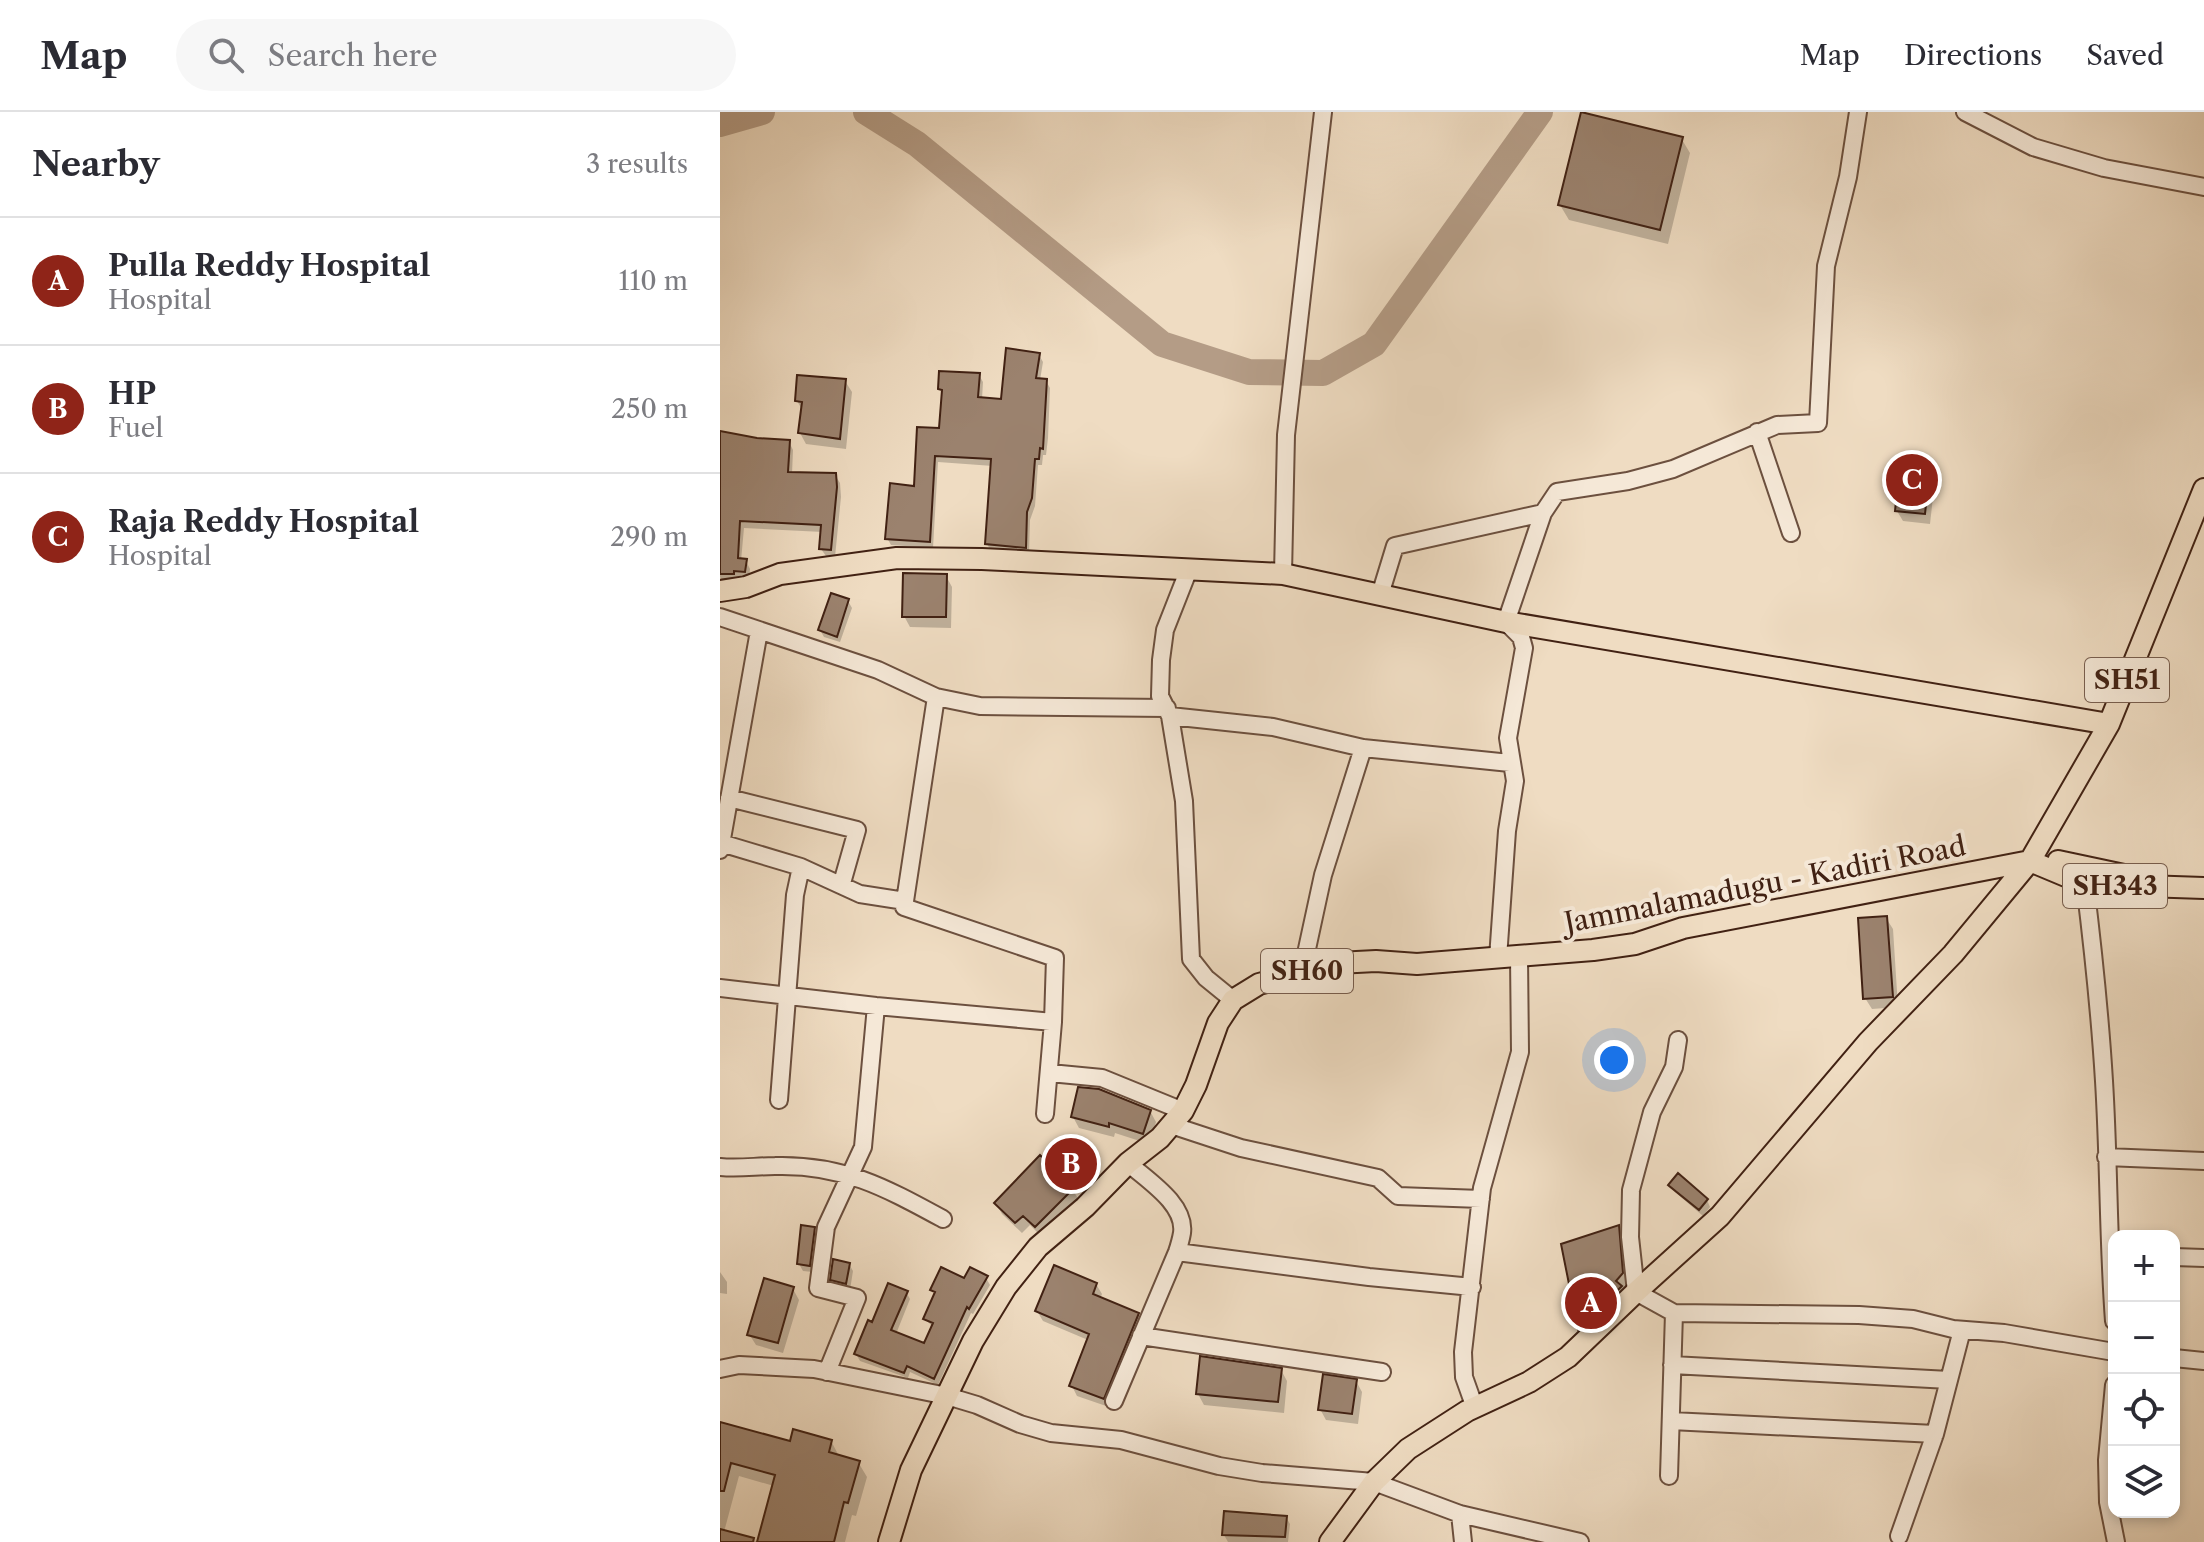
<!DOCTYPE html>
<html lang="en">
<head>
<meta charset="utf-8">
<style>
	body { margin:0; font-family:"Libre Caslon Text",serif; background:#f7f7f7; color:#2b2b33 }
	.controls { position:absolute; right:24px; bottom:24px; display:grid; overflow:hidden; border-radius:16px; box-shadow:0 4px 12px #0003 }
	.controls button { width:72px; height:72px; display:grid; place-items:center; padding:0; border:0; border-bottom:2px solid #e1e1e2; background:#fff; color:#2b2b33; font:40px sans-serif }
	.you { position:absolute; left:894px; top:948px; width:28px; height:28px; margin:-20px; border:6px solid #fff; border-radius:50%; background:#1a73e8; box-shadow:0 0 0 12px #1a73e833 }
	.badge { display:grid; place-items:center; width:52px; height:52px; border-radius:50%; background:#8f2418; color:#fff; font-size:26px; font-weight:700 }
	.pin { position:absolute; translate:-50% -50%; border:4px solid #fff; box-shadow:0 2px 8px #0006 }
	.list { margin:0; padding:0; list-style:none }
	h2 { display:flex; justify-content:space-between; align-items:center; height:104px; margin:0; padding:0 32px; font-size:34px }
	h2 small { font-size:26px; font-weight:400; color:#7c7c81 }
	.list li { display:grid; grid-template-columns:52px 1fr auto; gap:24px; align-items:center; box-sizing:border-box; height:128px; padding:0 32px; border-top:2px solid #e1e1e2 }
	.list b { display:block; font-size:30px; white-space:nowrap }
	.list p { margin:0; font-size:26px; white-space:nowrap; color:#7c7c81 }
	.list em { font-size:26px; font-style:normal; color:#7c7c81 }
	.icon { flex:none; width:44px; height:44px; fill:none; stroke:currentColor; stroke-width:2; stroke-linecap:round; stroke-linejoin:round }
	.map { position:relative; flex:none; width:1484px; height:1430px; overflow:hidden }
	header { display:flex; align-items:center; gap:48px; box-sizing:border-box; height:112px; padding:0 40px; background:#fff; border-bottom:2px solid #e1e1e2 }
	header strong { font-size:38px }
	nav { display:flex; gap:44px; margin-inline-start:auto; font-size:28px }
	.search { width:560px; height:72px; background:#f7f7f7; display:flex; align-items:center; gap:20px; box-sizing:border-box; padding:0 28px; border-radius:44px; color:#7c7c81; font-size:30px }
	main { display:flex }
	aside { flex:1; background:#fff }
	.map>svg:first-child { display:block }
</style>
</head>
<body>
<header>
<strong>Map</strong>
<div class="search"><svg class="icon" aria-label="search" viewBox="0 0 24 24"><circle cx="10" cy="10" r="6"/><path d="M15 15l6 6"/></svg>Search here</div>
<nav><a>Map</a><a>Directions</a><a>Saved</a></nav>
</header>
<main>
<aside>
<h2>Nearby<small>3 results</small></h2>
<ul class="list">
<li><span class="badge">A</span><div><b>Pulla Reddy Hospital</b><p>Hospital</p></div><em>110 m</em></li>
<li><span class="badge">B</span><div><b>HP</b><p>Fuel</p></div><em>250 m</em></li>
<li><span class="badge">C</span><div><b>Raja Reddy Hospital</b><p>Hospital</p></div><em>290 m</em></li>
</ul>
</aside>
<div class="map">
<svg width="1484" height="1430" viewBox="0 0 1484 1430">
	<rect width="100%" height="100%" fill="#efdcc2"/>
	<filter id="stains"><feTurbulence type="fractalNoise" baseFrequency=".0025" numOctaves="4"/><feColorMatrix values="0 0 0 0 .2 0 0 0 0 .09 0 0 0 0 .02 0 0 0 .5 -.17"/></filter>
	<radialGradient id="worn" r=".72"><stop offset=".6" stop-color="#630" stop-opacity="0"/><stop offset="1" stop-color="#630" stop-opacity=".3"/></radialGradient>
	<path fill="#0003" fill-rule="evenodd" d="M 961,26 L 970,41 L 948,132 L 849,108 L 840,93 Z
		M 319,243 L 323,250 L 320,268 L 326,269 L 330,276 L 328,326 L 326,343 L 323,343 L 322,353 L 318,353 L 315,394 L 310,408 L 309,442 L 271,439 L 267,432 L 273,354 L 218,350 L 213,436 L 171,433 L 167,426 L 195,376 L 221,318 L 224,284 L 220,277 L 259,263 L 263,270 L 262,287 L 282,289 Z
		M 125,269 L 132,280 L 126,337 L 86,332 L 80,321 L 83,299 L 77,289 Z
		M 0,321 L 69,330 L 73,338 L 72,362 L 115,363 L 120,371 L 121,385 L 115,445 L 106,444 L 101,437 L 103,420 L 24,416 L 21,449 L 26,449 L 30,457 L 29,467 L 18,466 L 18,470 L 3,469 L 0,465 Z
		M 1209,356 L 1215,367 L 1210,412 L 1183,409 L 1177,399 Z
		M 226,464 L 232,475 L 231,516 L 190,515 L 184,504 Z
		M 128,489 L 132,496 L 120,530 L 104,525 L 100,518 Z
		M 1166,806 L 1173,817 L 1178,895 L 1152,897 L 1145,886 Z
		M 430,999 L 436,1010 L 429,1032 L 395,1021 L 394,1025 L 359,1016 L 353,1005 Z
		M 951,1073 L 987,1088 L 990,1095 L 983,1104 L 955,1080 Z
		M 352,1077 L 359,1088 L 322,1125 L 310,1113 L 302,1121 L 282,1102 L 276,1091 Z
		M 898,1116 L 907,1130 L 910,1177 L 868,1230 L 860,1217 L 843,1133 Z
		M 94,1117 L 98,1123 L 93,1160 L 83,1159 L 79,1152 Z
		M 129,1152 L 133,1159 L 130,1178 L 116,1174 L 112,1167 Z
		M 0,1160 L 7,1170 L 7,1182 L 0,1181 Z
		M 266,1166 L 270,1173 L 253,1202 L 251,1201 L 218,1273 L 190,1260 L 188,1266 L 140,1249 L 136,1242 L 153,1213 L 186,1180 L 190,1187 L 176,1222 L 205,1234 L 213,1215 L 205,1207 L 216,1183 L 213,1178 Z
		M 376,1172 L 382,1182 L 380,1187 L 418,1202 L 424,1212 L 389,1295 L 357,1284 L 352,1274 L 368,1228 L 323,1209 L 317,1199 Z
		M 73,1177 L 79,1188 L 63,1241 L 36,1233 L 29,1222 Z
		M 561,1258 L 567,1269 L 564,1301 L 484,1293 L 478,1282 Z
		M 636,1269 L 642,1280 L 638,1312 L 606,1308 L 600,1297 Z
		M 0,1312 L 72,1331 L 111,1329 L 119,1344 L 138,1350 L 147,1365 L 136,1404 L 132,1403 L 125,1430 L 0,1430 ZM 19,1364 L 54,1374 L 39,1430 L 4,1420 Z
		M 566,1405 L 570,1412 L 568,1430 L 508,1430 L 504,1423 Z"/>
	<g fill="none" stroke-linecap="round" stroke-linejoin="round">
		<path stroke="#b49c86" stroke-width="26" d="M 146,0 L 197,32 L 442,232 L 529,260 L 603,261 L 654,232 L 820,0
			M 0,12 L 42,0"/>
	</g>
	<path fill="#9b826e" stroke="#412113" stroke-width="2" d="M 861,0 L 963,25 L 940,118 L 838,93 Z
		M 286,236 L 320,241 L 316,266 L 327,267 L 323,337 L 320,336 L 319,347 L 315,347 L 312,386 L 307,400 L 306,436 L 265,432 L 271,347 L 215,344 L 210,430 L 165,427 L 170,371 L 194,374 L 197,315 L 219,316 L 222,278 L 218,277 L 219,259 L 260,261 L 258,285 L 281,287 Z
		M 77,263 L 126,267 L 120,327 L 78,321 L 82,290 L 75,289 Z
		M 0,319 L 37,326 L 70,328 L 68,360 L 116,361 L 117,375 L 111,438 L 99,437 L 101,413 L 20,409 L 18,446 L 27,447 L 25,460 L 14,459 L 14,462 L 0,462 Z
		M 1180,351 L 1210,354 L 1205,402 L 1175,399 Z
		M 183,461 L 227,462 L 226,505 L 182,505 Z
		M 111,481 L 129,487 L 117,525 L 98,518 Z
		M 1167,804 L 1173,885 L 1143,887 L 1138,806 Z
		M 358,975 L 379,977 L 431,998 L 423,1022 L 389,1011 L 389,1015 L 351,1005 Z
		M 320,1043 L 354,1076 L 315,1115 L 303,1104 L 295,1111 L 274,1091 Z
		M 958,1061 L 988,1087 L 979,1098 L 948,1073 Z
		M 81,1113 L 95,1115 L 90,1154 L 77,1152 Z
		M 899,1113 L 903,1161 L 896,1169 L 902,1174 L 858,1217 L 841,1132 Z
		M 113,1147 L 130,1151 L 126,1172 L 110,1168 Z
		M 334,1153 L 377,1171 L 373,1182 L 419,1201 L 384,1287 L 349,1274 L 369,1222 L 315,1199 Z
		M 221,1155 L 244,1166 L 250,1155 L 268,1164 L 249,1197 L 247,1195 L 214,1267 L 187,1254 L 184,1261 L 134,1242 L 148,1208 L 152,1210 L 168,1171 L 188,1179 L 171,1218 L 204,1231 L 213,1211 L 203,1207 L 215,1180 L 210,1178 Z
		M 44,1166 L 74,1175 L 58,1231 L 27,1223 Z
		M 480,1244 L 562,1256 L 558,1290 L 476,1282 Z
		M 603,1262 L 637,1267 L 632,1302 L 598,1298 Z
		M 0,1310 L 70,1329 L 73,1317 L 112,1328 L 109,1340 L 140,1349 L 128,1391 L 124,1390 L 114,1430 L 37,1430 L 55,1363 L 11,1351 L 4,1379 L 0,1379 Z
		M 504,1399 L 567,1404 L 565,1425 L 502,1423 Z
		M 0,1417 L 34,1426 L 33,1430 L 0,1430 Z"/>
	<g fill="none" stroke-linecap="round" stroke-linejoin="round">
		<defs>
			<path id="minor" d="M 1245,0 L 1313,35 L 1384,56 L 1484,75
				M 1037,320 L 1071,421
				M 469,457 L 445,518 L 441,548 L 440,584 L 450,604 L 464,689 L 471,847 L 486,866 L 513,888
				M 563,462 L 566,323 L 603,0
				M 660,483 L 675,434 L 823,401
				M 0,505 L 158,558 L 216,585 L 260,594 L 447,596
				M 450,604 L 553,615 L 643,636 L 790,651
				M 9,686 L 137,718 L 122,771
				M 1,731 L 81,755 L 140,782 L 185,789 L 184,795 L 335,846 L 333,910 L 325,1002
				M 0,738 L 39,519
				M 1365,772 C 1373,837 1380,903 1384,969 C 1389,1049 1388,1129 1394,1209
				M 185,789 L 216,585
				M 778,846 L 787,719 L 795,669 L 788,626 L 804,536 L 801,525 L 786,510 L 823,401 L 837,380 L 908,369 L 953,357 L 1057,313 L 1098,311 L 1106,154 L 1128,65 L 1138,0
				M 582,860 L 603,763 L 643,636
				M 0,876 L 156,894 L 333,910
				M 958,928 L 954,955 L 932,1000 L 911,1078 L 910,1125 L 916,1180 L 954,1201 L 1139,1203 L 1193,1207 L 1233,1217 L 1284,1221 L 1394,1240
				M 330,961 L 382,966 L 463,999
				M 59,988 L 75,783 L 81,755
				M 451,1013 L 521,1036 L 658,1066 L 678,1084 L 761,1087
				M 1386,1045 L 1484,1049
				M 0,1055 C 19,1057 36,1054 55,1054 C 123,1052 166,1076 223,1107
				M 457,1140 L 649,1165 L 752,1175
				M 1454,1145 L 1484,1146
				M 421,1224 L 662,1260
				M 1454,1246 L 1484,1249
				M 952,1253 L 1229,1268
				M 0,1257 L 19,1253 L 94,1257 L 227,1284 L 257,1293 L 300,1312 L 331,1321 L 401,1328 L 499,1354 L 542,1361 L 654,1370 L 740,1402 L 860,1430
				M 107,1260 L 137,1186 L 98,1176 L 106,1115 L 143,1035 L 156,894
				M 1394,1273 L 1387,1348 L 1388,1390 L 1396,1430
				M 394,1289 L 457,1140 C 459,1134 461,1127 462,1121 C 466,1092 427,1068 408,1051
				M 755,1296 L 744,1265 L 743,1240 L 762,1076 L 800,940 L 799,845
				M 951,1309 L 1215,1322
				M 949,1364 L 954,1201
				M 740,1402 L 743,1430
				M 1179,1424 L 1215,1322 L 1242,1218"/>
			<path id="major" d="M 0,479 L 26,475 L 60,462 L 177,446 L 262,447 L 563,462 L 786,510 L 1389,612
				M 1310,749 L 1365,772 L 1484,776
				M 1338,749 L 1404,763
				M 169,1430 L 191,1358 L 253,1229 L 286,1175 L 318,1135 L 365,1095 L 408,1051 L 440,1026 L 463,999 L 476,973 L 498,911 L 513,888 L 539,872 L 617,851 L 656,849 L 697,852 L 873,838 L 915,832 L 963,816 L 1310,749
				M 610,1430 L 654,1370 L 688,1337 L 747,1299 L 809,1270 L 848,1245 L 916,1180 L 1000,1104 L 1148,930 L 1233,842 L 1310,749 L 1389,612 L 1484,377"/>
		</defs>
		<use href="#minor" stroke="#6c503f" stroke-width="20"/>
		<use href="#major" stroke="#412113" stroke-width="24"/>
		<use href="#minor" stroke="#f5e8d7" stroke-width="16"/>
		<use href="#major" stroke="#efdcc2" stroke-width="20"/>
	</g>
	<g text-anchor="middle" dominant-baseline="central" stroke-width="8" stroke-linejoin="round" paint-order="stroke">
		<g fill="#f5e8d7" stroke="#775d4e" stroke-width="2">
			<rect x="1365" y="546" width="84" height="44" rx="6"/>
			<rect x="1343" y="752" width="104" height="44" rx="6"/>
			<rect x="541" y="837" width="92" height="44" rx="6"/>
		</g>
		<g font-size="26" font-weight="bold" fill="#412113">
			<text x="1407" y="568">SH51</text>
			<text x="1395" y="774">SH343</text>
			<text x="587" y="859">SH60</text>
		</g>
		<g font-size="28" fill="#412113" stroke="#f5e8d7">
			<text transform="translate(1045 772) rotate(-11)">Jammalamadugu - Kadiri Road</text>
		</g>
	</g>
	<rect width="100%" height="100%" filter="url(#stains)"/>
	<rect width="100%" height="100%" fill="url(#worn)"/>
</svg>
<div class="controls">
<button>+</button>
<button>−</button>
<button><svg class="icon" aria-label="locate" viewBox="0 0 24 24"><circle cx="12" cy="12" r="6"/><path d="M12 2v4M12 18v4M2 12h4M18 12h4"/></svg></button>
<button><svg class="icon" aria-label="layers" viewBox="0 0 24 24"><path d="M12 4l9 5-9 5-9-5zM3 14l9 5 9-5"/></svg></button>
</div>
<div class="you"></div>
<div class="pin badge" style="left:871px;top:1191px">A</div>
<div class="pin badge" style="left:351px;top:1052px">B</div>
<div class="pin badge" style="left:1192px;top:368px">C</div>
</div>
</main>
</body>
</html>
